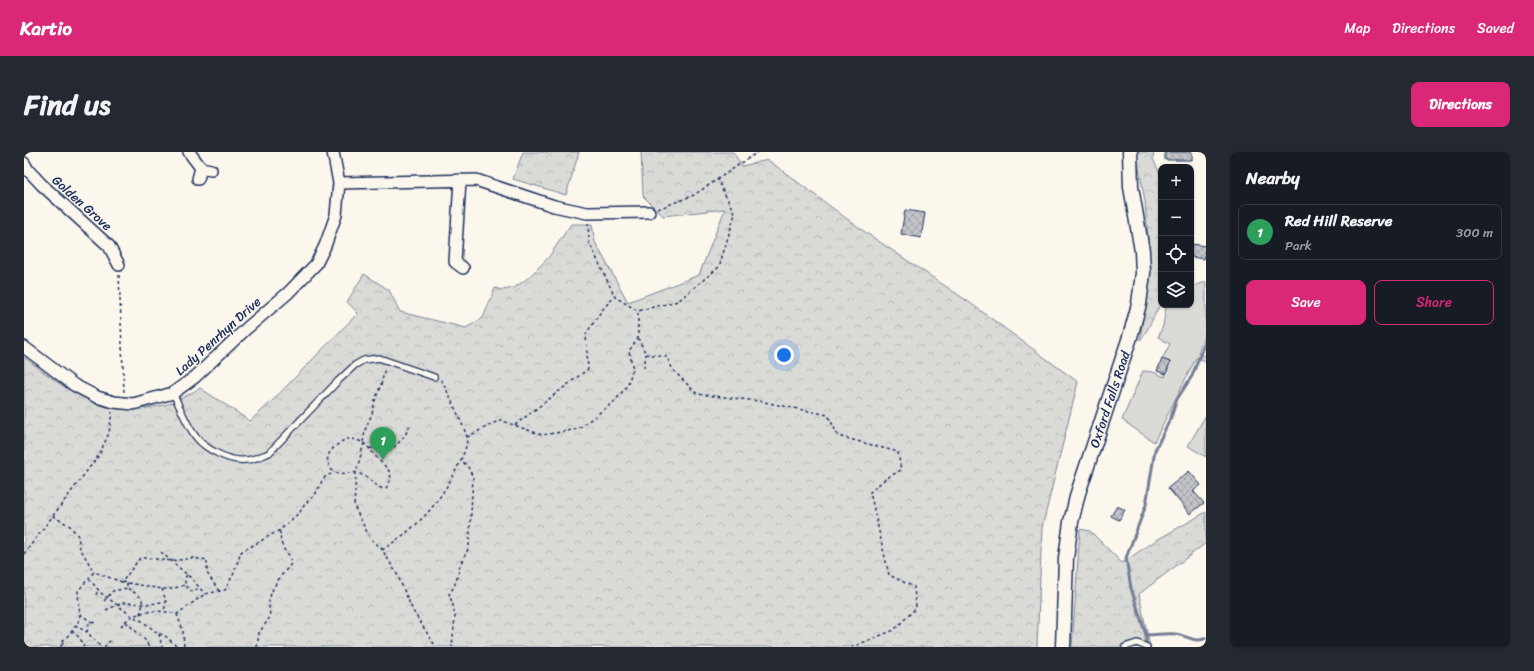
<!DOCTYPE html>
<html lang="en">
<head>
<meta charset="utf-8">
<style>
	body { margin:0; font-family:Sriracha,sans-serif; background:#242831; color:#f1f3f6 }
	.controls { position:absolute; right:12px; top:12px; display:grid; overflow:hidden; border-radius:8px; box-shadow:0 1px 3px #0004 }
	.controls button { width:36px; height:36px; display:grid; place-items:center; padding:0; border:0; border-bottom:1px solid #363941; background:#171b24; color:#f1f3f6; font:20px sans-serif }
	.you { position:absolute; left:760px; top:203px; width:14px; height:14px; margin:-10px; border:3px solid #fff; border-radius:50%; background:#1a73e8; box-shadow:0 0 0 6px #1a73e833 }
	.badge { display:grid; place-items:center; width:26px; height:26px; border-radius:50%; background:#db2777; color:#fff; font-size:13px; font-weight:700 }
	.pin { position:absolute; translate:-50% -33px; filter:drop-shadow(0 1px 2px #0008) }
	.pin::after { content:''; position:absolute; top:21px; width:14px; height:12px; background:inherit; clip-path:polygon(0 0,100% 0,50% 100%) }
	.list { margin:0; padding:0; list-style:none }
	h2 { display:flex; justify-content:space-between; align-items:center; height:52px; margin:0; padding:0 16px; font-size:17px }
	h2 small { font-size:13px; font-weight:400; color:#9ea1a6 }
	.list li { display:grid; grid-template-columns:26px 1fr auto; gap:12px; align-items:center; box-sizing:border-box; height:56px; margin:0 8px 8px; padding:0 8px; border:1px solid #363941; border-radius:8px }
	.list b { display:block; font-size:15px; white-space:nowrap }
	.list p { margin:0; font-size:13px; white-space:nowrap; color:#9ea1a6 }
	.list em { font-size:13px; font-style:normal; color:#9ea1a6 }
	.actions { display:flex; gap:8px; padding:12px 16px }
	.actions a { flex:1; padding:9px 0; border:1px solid #db2777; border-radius:8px; text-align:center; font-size:14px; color:#db2777 }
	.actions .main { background:#db2777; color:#fff }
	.icon { flex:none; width:22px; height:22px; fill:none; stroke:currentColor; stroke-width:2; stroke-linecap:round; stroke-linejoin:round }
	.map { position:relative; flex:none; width:1182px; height:495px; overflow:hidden; border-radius:8px }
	header { display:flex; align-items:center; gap:24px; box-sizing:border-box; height:56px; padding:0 20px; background:#db2777; color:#fff }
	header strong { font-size:19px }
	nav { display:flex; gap:22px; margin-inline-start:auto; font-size:14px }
	.intro { display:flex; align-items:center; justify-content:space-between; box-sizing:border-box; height:96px; padding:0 24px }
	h1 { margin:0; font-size:28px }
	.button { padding:10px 18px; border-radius:8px; background:#db2777; color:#fff; font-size:14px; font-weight:700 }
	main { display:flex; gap:24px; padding:0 24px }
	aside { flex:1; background:#171b24; border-radius:8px; box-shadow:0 1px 3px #0004 }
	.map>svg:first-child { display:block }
</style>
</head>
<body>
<header>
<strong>Kartio</strong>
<nav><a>Map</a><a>Directions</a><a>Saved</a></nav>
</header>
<div class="intro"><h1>Find us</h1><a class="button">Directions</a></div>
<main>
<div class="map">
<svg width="1182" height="495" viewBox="0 0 1182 495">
	<defs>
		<pattern id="forest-crowns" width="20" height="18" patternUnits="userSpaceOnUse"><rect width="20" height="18" fill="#dadad7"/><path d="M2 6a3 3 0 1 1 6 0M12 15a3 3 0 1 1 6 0" fill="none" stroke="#babbbb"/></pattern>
		<pattern id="building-cross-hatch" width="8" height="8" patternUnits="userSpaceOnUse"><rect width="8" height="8" fill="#c3c5c9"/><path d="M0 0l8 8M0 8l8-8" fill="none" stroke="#9ea0a6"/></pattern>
	</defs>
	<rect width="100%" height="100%" fill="#fbf7ec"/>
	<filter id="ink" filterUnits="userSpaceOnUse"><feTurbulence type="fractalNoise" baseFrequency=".025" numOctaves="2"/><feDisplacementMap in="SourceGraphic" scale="8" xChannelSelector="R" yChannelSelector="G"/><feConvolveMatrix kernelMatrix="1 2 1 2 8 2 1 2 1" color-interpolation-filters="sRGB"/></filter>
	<g filter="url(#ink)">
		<path fill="#dadad7" stroke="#7a849a" d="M 1182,130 L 1182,178 L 1174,201 L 1181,204 L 1182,203 L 1182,209 L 1172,206 L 1130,290 L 1098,268 L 1119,219 L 1129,220 L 1141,225 L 1146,210 L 1138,207 L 1146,192 L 1134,185 L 1139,174 L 1142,155 L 1145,153 L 1167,153 L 1167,137 L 1172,133 Z
			M 1182,263 L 1182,305 L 1164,294 Z"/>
		<path fill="url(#forest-crowns)" stroke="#7a849a" d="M 499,0 L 555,0 L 542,43 L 489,27 Z
			M 617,0 L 709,0 L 718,14 L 744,8 L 838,78 L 942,148 L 1054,230 L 1018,376 L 1013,495 L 0,495 L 0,205 C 40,235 75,267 129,255 C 135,254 143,253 149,250 C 159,246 167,241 176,236 L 226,269 L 246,251 L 334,161 L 323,150 L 340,122 L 365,138 L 376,160 L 442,176 L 459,166 L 471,136 L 478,138 L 490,136 L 504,126 L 524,106 L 547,72 L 568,72 L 571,90 L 604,150 L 675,123 L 701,57 L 639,64 L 619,44 Z
			M 1112,0 L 1130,0 L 1129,7 L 1137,24 L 1137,152 C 1129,163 1126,177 1116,188 L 1126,113 L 1121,49 Z
			M 1182,360 L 1182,391 L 1115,442 L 1126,495 L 1048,495 L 1056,377 L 1066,379 L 1098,411 L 1131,389 Z"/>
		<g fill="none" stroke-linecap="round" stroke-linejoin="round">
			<path stroke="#747e96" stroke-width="3" d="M 1122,483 C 1132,483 1142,481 1151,482 C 1162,483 1172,492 1182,486
				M 1122,495 L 1122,483 L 1107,436 L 1102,406 L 1122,353 L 1131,298 L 1147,265 L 1153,247 L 1168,224 L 1182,187"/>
		</g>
		<path fill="url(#building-cross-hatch)" stroke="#1b2f5e" d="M 1141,0 L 1168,0 L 1168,8 L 1141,8 Z
			M 881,58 L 901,61 L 897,86 L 877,82 Z
			M 1167,92 L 1182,94 L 1180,107 L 1167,105 Z
			M 1138,207 L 1146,210 L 1142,222 L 1133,219 Z
			M 1165,319 L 1177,333 L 1169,339 L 1180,351 L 1166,362 L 1144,336 Z
			M 1093,354 L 1101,358 L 1095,368 L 1087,364 Z"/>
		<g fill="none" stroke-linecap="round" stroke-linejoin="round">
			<defs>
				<path id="service" d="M 149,241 C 155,253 164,276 172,285 C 181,297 206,310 221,308 C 230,308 237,304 245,301 L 314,229 L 331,213 L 340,208 L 355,206 L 410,225
					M 1101,495 L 1113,491 L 1123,495"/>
				<path id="minor" d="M 165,0 L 177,16 L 187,18
					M 0,11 L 4,18 L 18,33 L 85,94 L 95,113
					M 174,27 L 177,16
					M 436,28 L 431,110 L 439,116
					M 315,31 L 452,28 L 530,54 L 563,61 L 625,60
					M 0,195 L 50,233 L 73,245 L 90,250 L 109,252 L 149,241 L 171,225 L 223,176 L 264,141 L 292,112 L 301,94 L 312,63 L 315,31 L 309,0"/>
				<g id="tertiary">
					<path id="s1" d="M 1039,495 L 1042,406 L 1047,370 L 1054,341 L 1106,185 L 1115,152 L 1119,121 L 1118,99 L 1107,35 L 1106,0"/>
				</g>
			</defs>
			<use href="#service" stroke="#1b2f5e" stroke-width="8"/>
			<use href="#minor" stroke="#1b2f5e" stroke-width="14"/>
			<use href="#tertiary" stroke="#1b2f5e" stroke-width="17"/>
			<path stroke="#1b2f5e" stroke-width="1.5" stroke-dasharray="3 3" stroke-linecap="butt" d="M 634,57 L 670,43 L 734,0
				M 564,71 L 565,90 L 591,145 L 614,159 L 654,149 L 695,115 L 711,62 L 693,27
				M 95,123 L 100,241
				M 614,186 L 622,202 L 643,205 L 649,218 L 673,242 L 735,249 L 804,263 L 814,284 L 874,300 L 877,318 L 861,327 L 846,340 L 865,423 L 890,435 L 892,456 L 870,478 L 828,495
				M 620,216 L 622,202
				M 417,228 C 421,233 443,281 443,286 C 443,294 440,301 437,308 L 444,315 L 449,325 L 445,395 L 436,413 L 434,423 L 430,435 L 425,442 L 429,453 L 431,465 L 428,495
				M 491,273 L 564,217 L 562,182 L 578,158 L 590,145
				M 443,285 L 476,268 L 518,283 L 554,277 L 591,249 L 603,234 L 609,217 L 605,199 L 614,186 L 614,159
				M 322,287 C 340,287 343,294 353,306 C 362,316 373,321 362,336 L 357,336 C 349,332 344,325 336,322 C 327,318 318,324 311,320 C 308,319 306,316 305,313 C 299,302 313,292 322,287 Z
				M 339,290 L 342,275 L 348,262 L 351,248 L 357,233 L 361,216
				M 340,291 L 332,321 L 330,354 L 346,386 L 357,396 L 373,422 L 389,459 L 412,495
				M 346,296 C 352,297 361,299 366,297 C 376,292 383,282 386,272
				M 29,364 L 46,374 L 54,384 L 56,396 L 70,420
				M 358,398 C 398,372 416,351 437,308
				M 137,400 L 168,427 L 181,442
				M 0,402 L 75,303 L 85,281 L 88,260
				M 163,423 L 161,426 L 161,433 L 168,440 L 175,436
				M 65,427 L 77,441 L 108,464 L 118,469 L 135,482 L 140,483 L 154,495
				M 98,430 L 138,437 L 147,437 L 161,433
				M 103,431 L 103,436 C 117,445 122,445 116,462
				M 138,437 L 142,449 L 140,459
				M 72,443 L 74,438
				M 80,449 L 89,439 L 103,436
				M 82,458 L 98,451 L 127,452 L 142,449
				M 56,462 L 69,471
				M 153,462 L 159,479 L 160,495
				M 71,470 L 65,472 L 63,480 L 77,495
				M 102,470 L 121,488 L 125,495
				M 51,473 L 63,480
				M 97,474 C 100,471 104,466 109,464 C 123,458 138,458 153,462 L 181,442 L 201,438 L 210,421 L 217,400 L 256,378 L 276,360 L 281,352 L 291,343 L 298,329 L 301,325 L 311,320
				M 48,479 L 56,486 L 60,495
				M 135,482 L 138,495
				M 38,490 L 41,495
				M 37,495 L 38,490 L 48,479 L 56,467 L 54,439 L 70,420 L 98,430 L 116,406 L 125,406 L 147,409 L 169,406 L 183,408 L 183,421 L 195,439
				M 80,495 L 86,489
				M 233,495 L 235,481 L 246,465 C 246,461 245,457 245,452 C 245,438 258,422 267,412 L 266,404 C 257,397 256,388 256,378"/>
			<use href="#service" stroke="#fbf7ec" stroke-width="5.5"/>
			<use href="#minor" stroke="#fbf7ec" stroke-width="11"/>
			<use href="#tertiary" stroke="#fbf7ec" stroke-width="14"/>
		</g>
	</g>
	<g text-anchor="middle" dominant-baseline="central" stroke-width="3" stroke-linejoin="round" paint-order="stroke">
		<g font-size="13" fill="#1b2f5e" stroke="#fbf7ec">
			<text transform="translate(58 51) rotate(42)">Golden Grove</text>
			<text transform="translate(194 184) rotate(-42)">Lady Penrhyn Drive</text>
			<text stroke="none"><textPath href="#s1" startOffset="254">Oxford Falls Road</textPath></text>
		</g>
	</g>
</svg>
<div class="controls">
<button>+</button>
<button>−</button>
<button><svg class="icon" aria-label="locate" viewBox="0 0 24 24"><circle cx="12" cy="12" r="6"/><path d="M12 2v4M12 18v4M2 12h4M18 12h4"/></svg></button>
<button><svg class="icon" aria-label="layers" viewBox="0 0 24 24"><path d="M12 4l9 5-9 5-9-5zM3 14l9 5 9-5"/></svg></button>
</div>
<div class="you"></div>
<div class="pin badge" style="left:359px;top:308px;background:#2e9e5b">1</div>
</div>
<aside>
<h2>Nearby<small></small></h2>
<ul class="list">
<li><span class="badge" style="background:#2e9e5b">1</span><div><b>Red Hill Reserve</b><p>Park</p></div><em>300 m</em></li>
</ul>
<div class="actions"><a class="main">Save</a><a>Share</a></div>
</aside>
</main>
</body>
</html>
